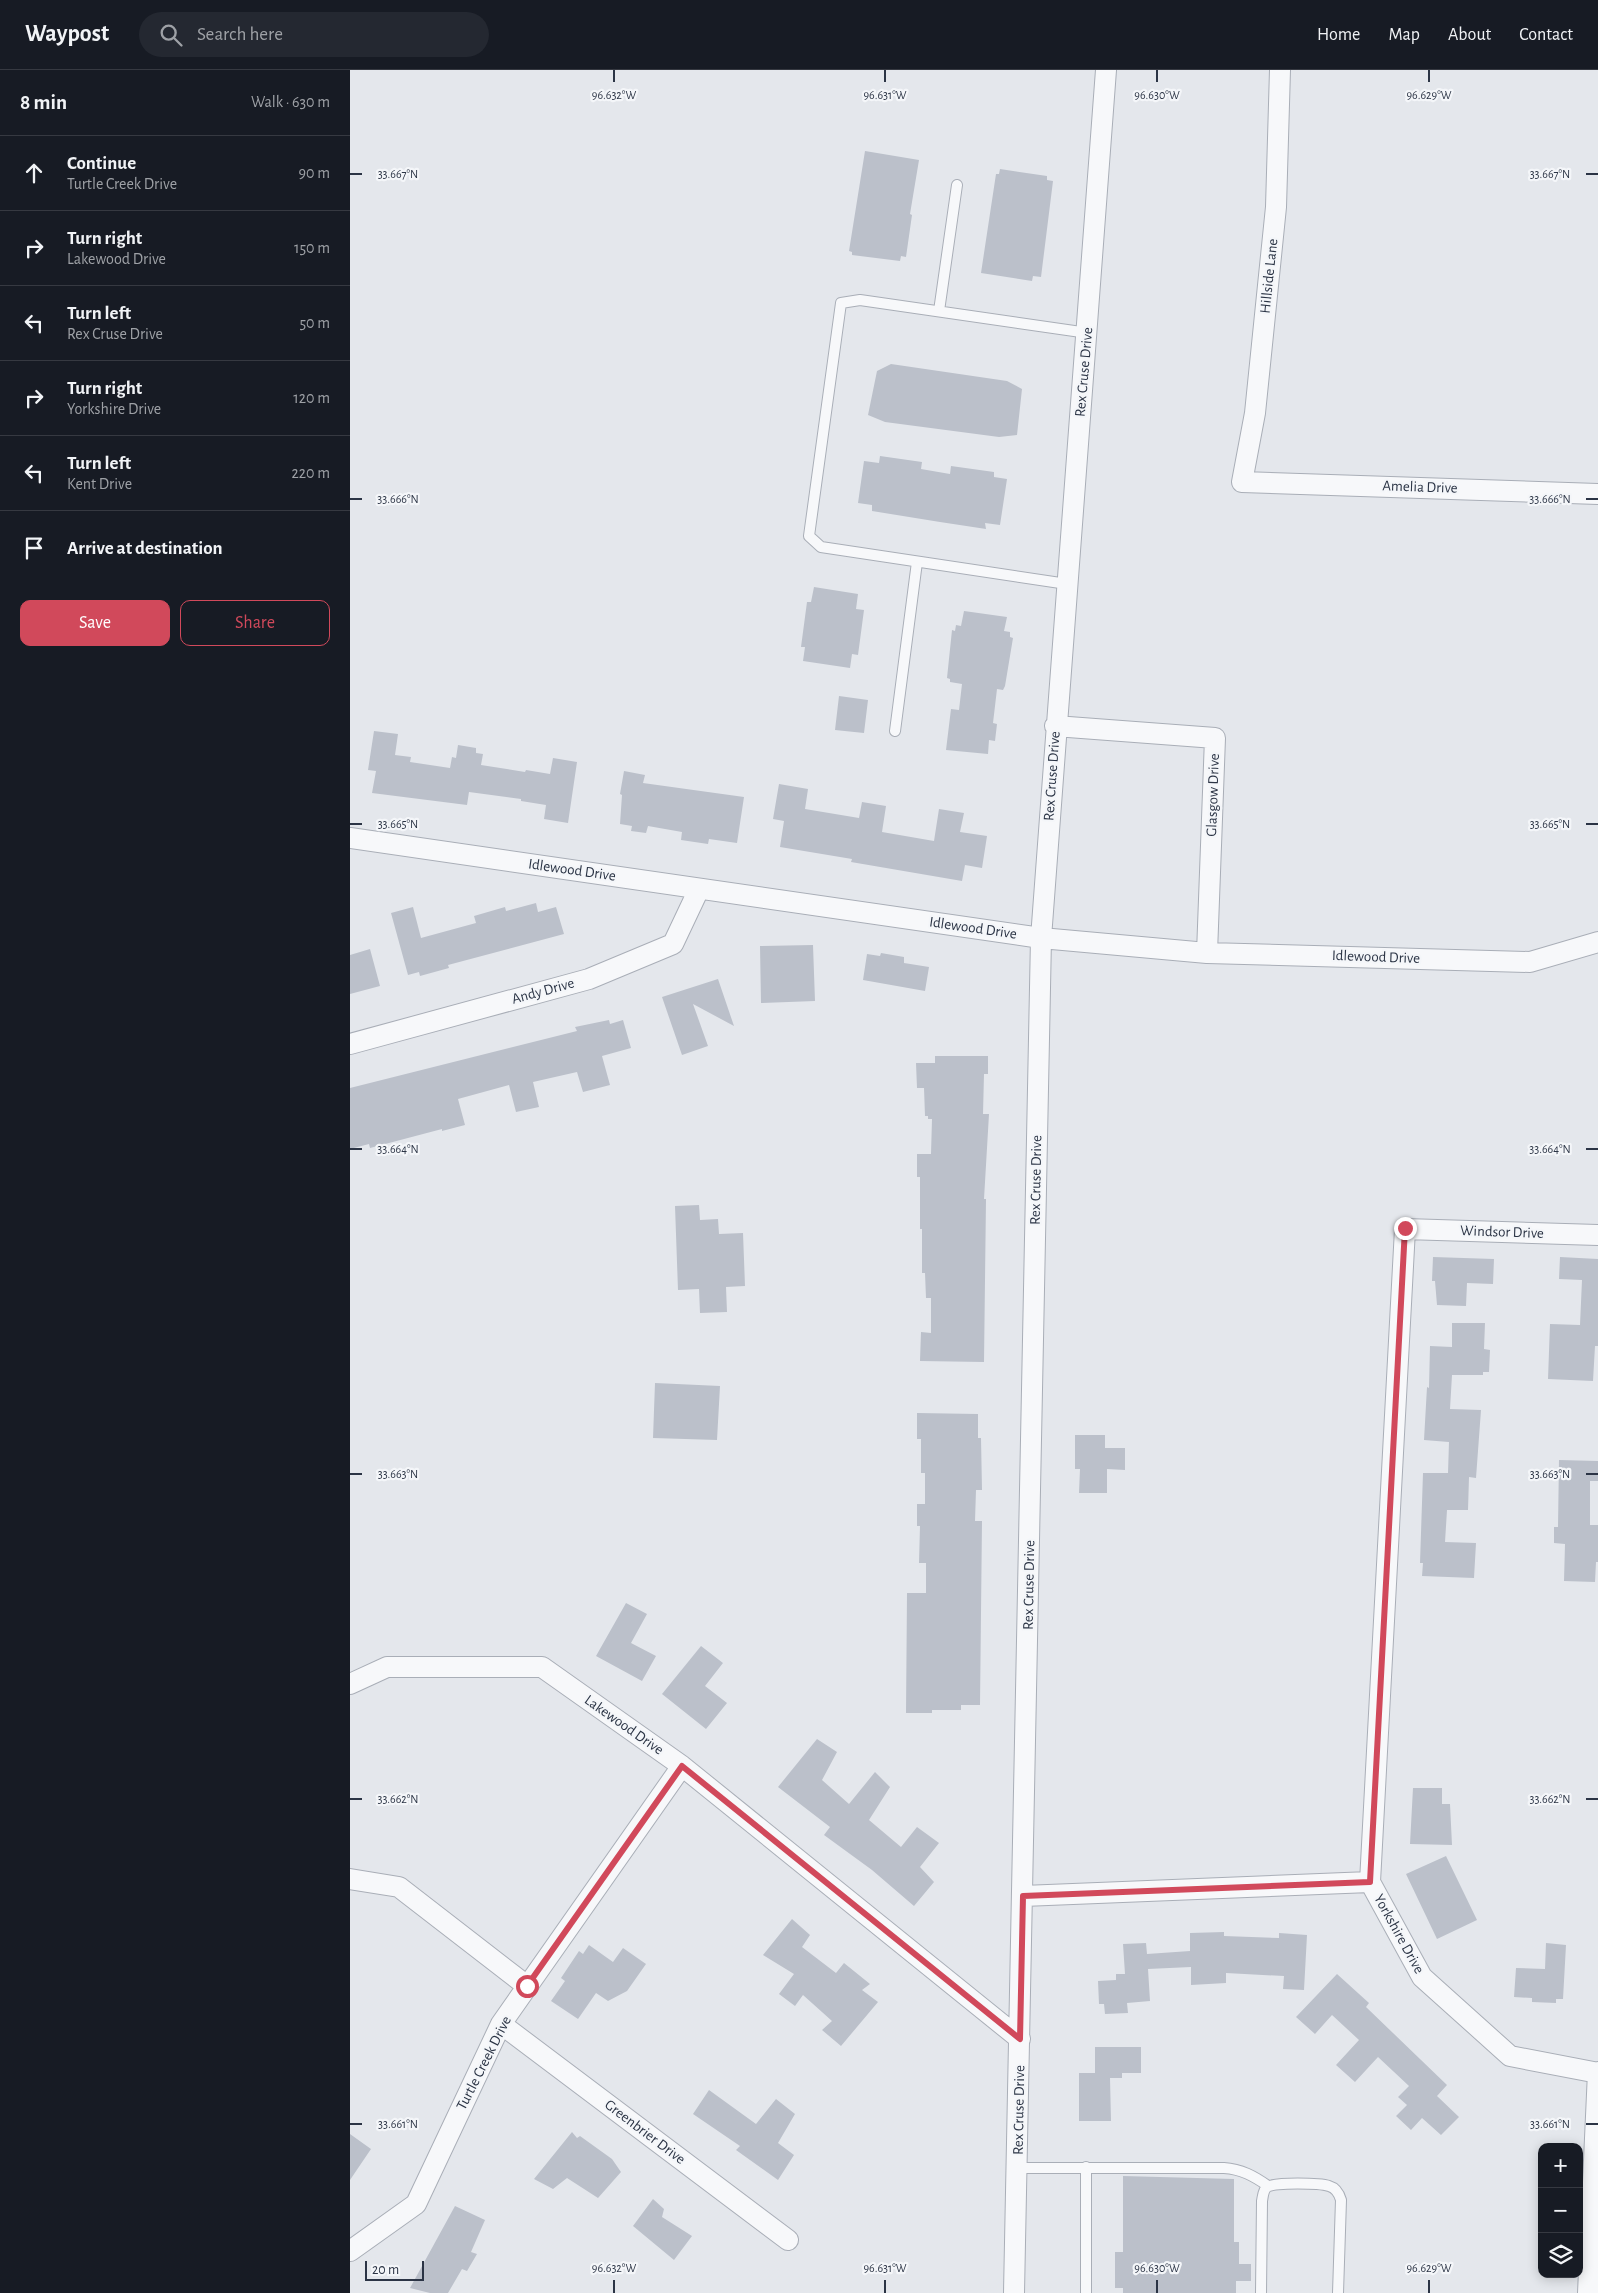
<!DOCTYPE html>
<html lang="en">
<head>
<meta charset="utf-8">
<style>
	body { margin:0; font-family:"Alegreya Sans",sans-serif; background:#242831; color:#f1f3f6 }
	.controls { position:absolute; right:15px; bottom:15px; display:grid; overflow:hidden; border-radius:10px; box-shadow:0 2px 12px #0003 }
	.controls button { width:45px; height:45px; display:grid; place-items:center; padding:0; border:0; border-bottom:1px solid #363941; background:#171b24; color:#f1f3f6; font:25px sans-serif }
	.scale { position:absolute; left:15px; bottom:12px; width:59px; box-sizing:border-box; padding-left:5px; border:2px solid #2b3445; border-top:0; font-size:14px; line-height:18px; white-space:nowrap; color:#2b3445; -webkit-text-stroke:4px #f4f6f9; paint-order:stroke }
	.stop { position:absolute; width:15px; height:15px; margin:-11px; border:4px solid #d1495b; border-radius:50%; background:#fff }
	.stop.end { background:#d1495b; border-color:#fff; box-shadow:0 1px 5px #0008 }
	.list { margin:0; padding:0; list-style:none }
	h2 { display:flex; justify-content:space-between; align-items:center; height:65px; margin:0; padding:0 20px; font-size:21px }
	h2 small { font-size:16px; font-weight:400; color:#9ea1a6 }
	.list li { display:grid; grid-template-columns:32px 1fr auto; gap:15px; align-items:center; box-sizing:border-box; height:75px; padding:0 20px; border-top:1px solid #363941 }
	.list b { display:block; font-size:19px; white-space:nowrap }
	.list p { margin:0; font-size:16px; white-space:nowrap; color:#9ea1a6 }
	.list em { font-size:16px; font-style:normal; color:#9ea1a6 }
	.actions { display:flex; gap:10px; padding:15px 20px }
	.actions a { flex:1; padding:11px 0; border:1px solid #d1495b; border-radius:10px; text-align:center; font-size:18px; color:#d1495b }
	.actions .main { background:#d1495b; color:#fff }
	.icon { flex:none; width:28px; height:28px; fill:none; stroke:currentColor; stroke-width:2; stroke-linecap:round; stroke-linejoin:round }
	.map { position:relative; flex:none; width:1248px; height:2223px; overflow:hidden }
	header { display:flex; align-items:center; gap:30px; box-sizing:border-box; height:70px; padding:0 25px; background:#171b24; border-bottom:1px solid #363941 }
	header strong { font-size:24px }
	nav { display:flex; gap:28px; margin-inline-start:auto; font-size:18px }
	.search { width:350px; height:45px; background:#242831; display:flex; align-items:center; gap:12px; box-sizing:border-box; padding:0 18px; border-radius:28px; color:#9ea1a6; font-size:19px }
	main { display:flex }
	aside { flex:1; background:#171b24 }
	.map>svg:first-child { display:block }
</style>
</head>
<body>
<header>
<strong>Waypost</strong>
<div class="search"><svg class="icon" aria-label="search" viewBox="0 0 24 24"><circle cx="10" cy="10" r="6"/><path d="M15 15l6 6"/></svg>Search here</div>
<nav><a>Home</a><a>Map</a><a>About</a><a>Contact</a></nav>
</header>
<main>
<aside>
<h2>8 min<small>Walk · 630 m</small></h2>
<ul class="list">
<li><svg class="icon" aria-label="ahead" viewBox="0 0 24 24"><path d="M12 20V5M6 11l6-6 6 6"/></svg><div><b>Continue</b><p>Turtle Creek Drive</p></div><em>90 m</em></li>
<li><svg class="icon" aria-label="right" viewBox="0 0 24 24"><path d="M7 20v-9h11M14 6l5 5-5 5"/></svg><div><b>Turn right</b><p>Lakewood Drive</p></div><em>150 m</em></li>
<li><svg class="icon" aria-label="left" viewBox="0 0 24 24"><path d="M17 20v-9H6M10 6l-5 5 5 5"/></svg><div><b>Turn left</b><p>Rex Cruse Drive</p></div><em>50 m</em></li>
<li><svg class="icon" aria-label="right" viewBox="0 0 24 24"><path d="M7 20v-9h11M14 6l5 5-5 5"/></svg><div><b>Turn right</b><p>Yorkshire Drive</p></div><em>120 m</em></li>
<li><svg class="icon" aria-label="left" viewBox="0 0 24 24"><path d="M17 20v-9H6M10 6l-5 5 5 5"/></svg><div><b>Turn left</b><p>Kent Drive</p></div><em>220 m</em></li>
<li><svg class="icon" aria-label="arrive" viewBox="0 0 24 24"><path d="M6 21V4h12l-3 4 3 4H6"/></svg><div><b>Arrive at destination</b></div></li>
</ul>
<div class="actions"><a class="main">Save</a><a>Share</a></div>
</aside>
<div class="map">
<svg width="1248" height="2223" viewBox="0 0 1248 2223">
	<rect width="100%" height="100%" fill="#e4e7ec"/>
	<path fill="#bbc0ca" d="M 515,81 L 569,90 L 560,144 L 562,145 L 556,187 L 551,186 L 550,191 L 502,185 L 502,182 L 499,181 Z
		M 650,99 L 697,106 L 697,110 L 703,111 L 691,207 L 683,206 L 682,211 L 631,203 L 646,104 L 649,104 Z
		M 541,294 L 657,311 L 672,319 L 667,365 L 649,367 L 535,352 L 518,345 L 527,301 Z
		M 530,386 L 572,392 L 571,399 L 600,404 L 601,396 L 644,402 L 644,407 L 657,409 L 650,455 L 635,453 L 636,459 L 590,452 L 522,441 L 522,435 L 508,433 L 514,391 L 529,393 Z
		M 464,517 L 508,524 L 506,539 L 514,540 L 508,585 L 502,584 L 500,598 L 453,591 L 455,577 L 451,577 L 457,532 L 461,532 Z
		M 614,541 L 657,547 L 654,561 L 660,562 L 660,567 L 663,568 L 655,616 L 653,620 L 647,619 L 643,653 L 647,654 L 645,671 L 639,670 L 638,684 L 596,680 L 601,639 L 609,640 L 612,614 L 600,612 L 600,609 L 597,608 L 602,560 L 605,561 L 606,555 L 611,556 Z
		M 489,626 L 518,630 L 514,663 L 485,660 Z
		M 24,661 L 48,664 L 45,685 L 61,687 L 60,692 L 100,698 L 102,687 L 106,688 L 108,675 L 126,678 L 126,683 L 133,684 L 131,695 L 175,702 L 176,700 L 200,704 L 203,688 L 227,692 L 218,753 L 194,749 L 196,735 L 171,731 L 171,729 L 119,722 L 117,735 L 22,723 L 26,701 L 18,700 Z
		M 274,701 L 295,705 L 293,713 L 394,727 L 387,773 L 359,769 L 358,774 L 331,770 L 332,762 L 298,756 L 296,763 L 281,761 L 282,756 L 270,754 L 272,725 L 270,724 Z
		M 429,714 L 458,719 L 455,739 L 509,748 L 512,732 L 536,736 L 532,762 L 584,771 L 589,739 L 614,743 L 610,762 L 637,766 L 632,798 L 615,795 L 612,811 L 501,792 L 502,789 L 430,777 L 434,751 L 423,749 Z
		M 186,833 L 188,842 L 206,837 L 214,864 L 98,895 L 99,898 L 70,906 L 69,902 L 58,905 L 41,843 L 63,837 L 71,868 L 126,853 L 124,846 L 155,837 L 156,841 Z
		M 463,875 L 465,931 L 411,933 L 410,876 Z
		M 20,879 L 30,916 L 0,924 L 0,885 Z
		M 531,883 L 554,887 L 554,893 L 579,897 L 575,921 L 513,910 L 517,884 L 530,886 Z
		M 368,909 L 384,956 L 343,934 L 358,976 L 332,985 L 312,927 Z
		M 259,950 L 260,954 L 273,950 L 281,978 L 252,986 L 260,1015 L 233,1022 L 227,1002 L 183,1012 L 189,1037 L 166,1042 L 159,1015 L 108,1029 L 115,1055 L 92,1061 L 92,1059 L 20,1078 L 19,1074 L 0,1079 L 0,1018 L 227,961 L 225,957 Z
		M 585,986 L 638,986 L 638,1004 L 634,1004 L 633,1044 L 639,1044 L 634,1129 L 636,1129 L 634,1292 L 570,1291 L 571,1262 L 581,1263 L 581,1228 L 576,1228 L 575,1203 L 572,1203 L 572,1159 L 570,1159 L 570,1107 L 567,1107 L 567,1084 L 581,1084 L 582,1049 L 578,1049 L 578,1046 L 575,1046 L 574,1018 L 567,1018 L 566,993 L 585,993 Z
		M 349,1135 L 350,1150 L 368,1149 L 369,1164 L 393,1163 L 395,1216 L 376,1217 L 377,1242 L 350,1243 L 349,1219 L 328,1220 L 325,1136 Z
		M 1083,1187 L 1144,1189 L 1143,1214 L 1117,1213 L 1116,1236 L 1087,1235 L 1085,1211 L 1082,1211 Z
		M 1210,1187 L 1248,1189 L 1248,1276 L 1245,1276 L 1243,1311 L 1198,1309 L 1200,1254 L 1230,1255 L 1232,1210 L 1209,1209 Z
		M 1102,1253 L 1135,1253 L 1134,1279 L 1140,1280 L 1139,1302 L 1133,1302 L 1133,1305 L 1102,1305 L 1100,1339 L 1131,1340 L 1126,1408 L 1119,1407 L 1118,1440 L 1097,1440 L 1095,1472 L 1126,1473 L 1124,1508 L 1072,1506 L 1073,1493 L 1070,1493 L 1073,1403 L 1098,1403 L 1099,1372 L 1074,1370 L 1077,1317 L 1079,1318 L 1080,1276 L 1102,1277 Z
		M 305,1313 L 370,1316 L 367,1370 L 303,1368 Z
		M 567,1343 L 628,1344 L 628,1368 L 631,1368 L 632,1420 L 626,1420 L 625,1451 L 632,1451 L 630,1635 L 611,1635 L 611,1640 L 582,1640 L 582,1643 L 556,1643 L 557,1523 L 576,1523 L 576,1493 L 569,1493 L 570,1456 L 567,1456 L 567,1434 L 575,1434 L 575,1403 L 571,1403 L 571,1369 L 567,1369 Z
		M 725,1365 L 755,1365 L 755,1378 L 775,1378 L 775,1400 L 757,1399 L 757,1423 L 729,1423 L 730,1399 L 725,1399 Z
		M 1209,1390 L 1248,1391 L 1248,1411 L 1240,1411 L 1240,1455 L 1248,1455 L 1248,1492 L 1246,1492 L 1245,1512 L 1214,1511 L 1215,1474 L 1204,1473 L 1204,1457 L 1208,1457 Z
		M 276,1533 L 297,1544 L 281,1573 L 306,1586 L 292,1611 L 246,1586 Z
		M 351,1576 L 373,1593 L 355,1616 L 377,1633 L 356,1659 L 312,1624 Z
		M 467,1669 L 487,1682 L 472,1710 L 499,1734 L 525,1702 L 540,1717 L 519,1750 L 551,1777 L 567,1757 L 589,1773 L 570,1797 L 584,1812 L 564,1836 L 522,1800 L 474,1765 L 480,1757 L 428,1717 Z
		M 1063,1718 L 1092,1718 L 1092,1734 L 1100,1734 L 1102,1775 L 1060,1774 Z
		M 1096,1786 L 1127,1850 L 1087,1869 L 1056,1804 Z
		M 442,1849 L 460,1865 L 452,1877 L 486,1903 L 494,1893 L 520,1914 L 512,1920 L 528,1932 L 491,1976 L 472,1960 L 482,1951 L 453,1925 L 445,1936 L 429,1924 L 444,1904 L 413,1885 Z
		M 874,1862 L 874,1866 L 929,1868 L 929,1863 L 957,1865 L 954,1920 L 933,1919 L 934,1906 L 876,1903 L 876,1913 L 841,1915 L 841,1897 L 798,1899 L 800,1931 L 777,1933 L 778,1943 L 755,1944 L 754,1934 L 749,1934 L 748,1911 L 766,1910 L 766,1904 L 775,1904 L 773,1874 L 796,1873 L 797,1884 L 840,1881 L 840,1863 Z
		M 1196,1873 L 1216,1875 L 1213,1929 L 1206,1929 L 1206,1933 L 1182,1932 L 1182,1928 L 1164,1927 L 1166,1898 L 1195,1899 Z
		M 239,1875 L 263,1892 L 273,1878 L 296,1894 L 277,1921 L 258,1931 L 246,1923 L 228,1949 L 201,1931 L 215,1911 L 211,1908 L 229,1881 L 233,1884 Z
		M 987,1904 L 1019,1933 L 1016,1937 L 1097,2015 L 1087,2026 L 1109,2047 L 1091,2065 L 1072,2048 L 1061,2060 L 1046,2046 L 1057,2035 L 1048,2027 L 1059,2016 L 1028,1987 L 1005,2012 L 986,1995 L 1009,1970 L 982,1945 L 965,1964 L 946,1947 Z
		M 745,1977 L 791,1977 L 791,2003 L 772,2003 L 772,2008 L 760,2008 L 761,2051 L 729,2051 L 729,2003 L 745,2003 Z
		M 359,2020 L 406,2054 L 426,2029 L 445,2044 L 428,2073 L 444,2085 L 428,2110 L 386,2080 L 390,2076 L 343,2044 Z
		M 222,2062 L 227,2068 L 230,2066 L 262,2089 L 271,2102 L 248,2128 L 217,2108 L 203,2119 L 184,2109 Z
		M 0,2064 L 21,2079 L 0,2110 Z
		M 773,2106 L 884,2109 L 884,2172 L 889,2172 L 889,2194 L 901,2194 L 901,2211 L 886,2211 L 886,2223 L 773,2223 L 773,2218 L 765,2218 L 765,2182 L 773,2182 Z
		M 303,2129 L 314,2139 L 312,2147 L 342,2166 L 324,2190 L 283,2156 Z
		M 105,2136 L 135,2150 L 121,2182 L 127,2184 L 117,2201 L 112,2199 L 98,2223 L 80,2223 L 60,2218 Z"/>
	<g fill="none" stroke-linecap="round" stroke-linejoin="round">
		<defs>
			<path id="lane" d="M 589,241 L 607,115
				M 717,514 L 471,477 L 459,466 L 491,233 L 510,230 L 738,263
				M 545,661 L 567,492
				M 667,2098 L 874,2098 C 891,2099 904,2106 918,2116
				M 736,2223 L 736,2097
				M 911,2223 L 912,2131 C 913,2126 913,2120 917,2117 C 925,2112 970,2113 979,2116 C 986,2118 989,2123 991,2130 L 988,2223"/>
			<path id="street" d="M 930,0 L 926,137 L 905,343 L 892,412 L 1248,424
				M 705,656 L 865,668 L 857,883
				M 0,768 L 691,868 L 857,883 L 1180,892 L 1248,872
				M 0,974 L 239,909 L 323,874 L 349,819
				M 0,1614 L 37,1597 L 192,1597 L 332,1696 L 670,1969
				M 0,1809 L 49,1817 L 177,1916
				M 1020,1812 L 1055,1159 L 1248,1165
				M 1020,1812 L 1072,1907 L 1160,1986 L 1248,2003
				M 673,1826 L 1020,1812
				M 151,1954 L 438,2170
				M 0,2181 L 66,2134 L 151,1954 L 332,1696
				M 664,2223 L 691,868 C 710,579 736,290 756,0
				M 1238,2223 L 1248,2002"/>
		</defs>
		<use href="#lane" stroke="#a9aeb7" stroke-width="12"/>
		<use href="#street" stroke="#a9aeb7" stroke-width="22"/>
		<use href="#lane" stroke="#f7f8fa" stroke-width="10"/>
		<use href="#street" stroke="#f7f8fa" stroke-width="20"/>
	</g>
	<g fill="none" stroke-linecap="round" stroke-linejoin="round">
		<path stroke="#d1495b" stroke-width="6" d="M 177,1916 L 332,1696 L 670,1969 L 673,1826 L 1020,1812 L 1055,1158"/>
	</g>
	<path fill="none" stroke="#2b3445" stroke-width="2" d="M 264,0 L 264,12M 535,0 L 535,12M 807,0 L 807,12M 1079,0 L 1079,12M 0,104 L 12,104M 1236,104 L 1248,104M 0,429 L 12,429M 1236,429 L 1248,429M 0,754 L 12,754M 1236,754 L 1248,754M 0,1079 L 12,1079M 1236,1079 L 1248,1079M 0,1404 L 12,1404M 1236,1404 L 1248,1404M 0,1729 L 12,1729M 1236,1729 L 1248,1729M 0,2054 L 12,2054M 1236,2054 L 1248,2054M 264,2210 L 264,2223M 535,2210 L 535,2223M 807,2210 L 807,2223M 1079,2210 L 1079,2223"/>
	<g text-anchor="middle" dominant-baseline="central" stroke-width="4.5" stroke-linejoin="round" paint-order="stroke">
		<g font-size="15" fill="#2b3445" stroke="#f4f6f9">
			<text transform="translate(919 206) rotate(-84)">Hillside Lane</text>
			<text transform="translate(734 302) rotate(-85)">Rex Cruse Drive</text>
			<text transform="translate(1070 417) rotate(2)">Amelia Drive</text>
			<text transform="translate(702 706) rotate(-86)">Rex Cruse Drive</text>
			<text transform="translate(863 725) rotate(-88)">Glasgow Drive</text>
			<text transform="translate(222 800) rotate(8)">Idlewood Drive</text>
			<text transform="translate(623 858) rotate(8)">Idlewood Drive</text>
			<text transform="translate(1026 887) rotate(2)">Idlewood Drive</text>
			<text transform="translate(193 921) rotate(-15)">Andy Drive</text>
			<text transform="translate(686 1110) rotate(-89)">Rex Cruse Drive</text>
			<text transform="translate(1152 1162) rotate(2)">Windsor Drive</text>
			<text transform="translate(679 1515) rotate(-89)">Rex Cruse Drive</text>
			<text transform="translate(274 1655) rotate(35)">Lakewood Drive</text>
			<text transform="translate(1049 1864) rotate(61)">Yorkshire Drive</text>
			<text transform="translate(134 1993) rotate(-63)">Turtle Creek Drive</text>
			<text transform="translate(669 2040) rotate(-89)">Rex Cruse Drive</text>
			<text transform="translate(295 2062) rotate(37)">Greenbrier Drive</text>
		</g>
	</g>
	<g font-size="12" text-anchor="middle" fill="#2b3445" stroke="#f4f6f9" stroke-width="4.5" stroke-linejoin="round" paint-order="stroke">
		<text x="264" y="29">96.632°W</text>
		<text x="535" y="29">96.631°W</text>
		<text x="807" y="29">96.630°W</text>
		<text x="1079" y="29">96.629°W</text>
		<text x="48" y="108">33.667°N</text>
		<text x="1200" y="108">33.667°N</text>
		<text x="48" y="433">33.666°N</text>
		<text x="1200" y="433">33.666°N</text>
		<text x="48" y="758">33.665°N</text>
		<text x="1200" y="758">33.665°N</text>
		<text x="48" y="1083">33.664°N</text>
		<text x="1200" y="1083">33.664°N</text>
		<text x="48" y="1408">33.663°N</text>
		<text x="1200" y="1408">33.663°N</text>
		<text x="48" y="1733">33.662°N</text>
		<text x="1200" y="1733">33.662°N</text>
		<text x="48" y="2058">33.661°N</text>
		<text x="1200" y="2058">33.661°N</text>
		<text x="264" y="2202">96.632°W</text>
		<text x="535" y="2202">96.631°W</text>
		<text x="807" y="2202">96.630°W</text>
		<text x="1079" y="2202">96.629°W</text>
	</g>
</svg>
<div class="controls">
<button>+</button>
<button>−</button>
<button><svg class="icon" aria-label="layers" viewBox="0 0 24 24"><path d="M12 4l9 5-9 5-9-5zM3 14l9 5 9-5"/></svg></button>
</div>
<div class="scale">20 m</div>
<div class="stop" style="left:177px;top:1916px"></div>
<div class="stop end" style="left:1055px;top:1158px"></div>
</div>
</main>
</body>
</html>
